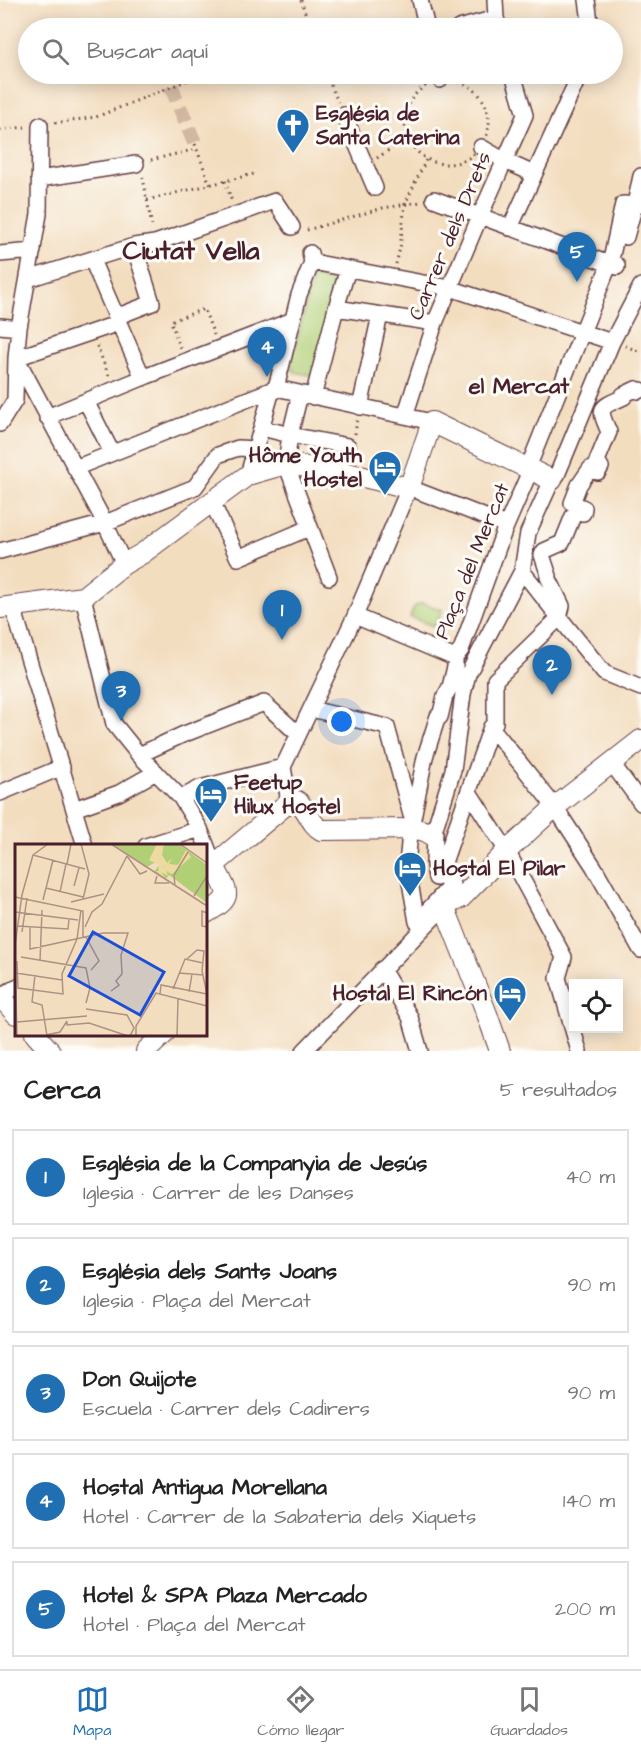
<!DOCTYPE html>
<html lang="es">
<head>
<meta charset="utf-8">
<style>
	body { margin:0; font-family:"Architects Daughter",sans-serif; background:#f6f6f6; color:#222 }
	.controls { position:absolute; right:18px; bottom:18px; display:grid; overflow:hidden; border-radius:0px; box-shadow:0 3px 15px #0003 }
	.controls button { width:54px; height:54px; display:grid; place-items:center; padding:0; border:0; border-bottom:2px solid #e0e0e0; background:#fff; color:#222; font:30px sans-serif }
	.you { position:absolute; left:342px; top:722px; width:21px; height:21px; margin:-15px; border:4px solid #fff; border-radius:50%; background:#1a73e8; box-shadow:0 0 0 9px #1a73e833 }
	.badge { display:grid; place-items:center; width:39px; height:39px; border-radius:50%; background:#1f6fb2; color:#fff; font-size:20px; font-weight:700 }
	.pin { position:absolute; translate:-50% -50px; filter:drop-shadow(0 2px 3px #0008) }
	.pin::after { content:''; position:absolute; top:32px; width:21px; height:18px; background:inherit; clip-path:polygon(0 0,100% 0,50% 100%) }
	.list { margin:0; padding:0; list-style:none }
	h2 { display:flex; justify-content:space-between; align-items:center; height:78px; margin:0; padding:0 24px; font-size:26px }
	h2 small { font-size:20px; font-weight:400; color:#767676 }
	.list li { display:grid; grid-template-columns:39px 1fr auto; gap:18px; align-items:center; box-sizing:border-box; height:96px; margin:0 12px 12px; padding:0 12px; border:2px solid #e0e0e0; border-radius:0px }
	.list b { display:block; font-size:22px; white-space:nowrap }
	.list p { margin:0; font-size:20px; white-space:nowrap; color:#767676 }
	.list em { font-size:20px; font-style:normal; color:#767676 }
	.icon { flex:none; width:33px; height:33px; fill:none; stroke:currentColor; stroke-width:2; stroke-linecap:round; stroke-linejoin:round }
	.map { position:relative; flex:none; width:641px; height:1051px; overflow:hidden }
	.search { position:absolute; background:#fff; box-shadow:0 3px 15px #0003; left:18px; right:18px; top:18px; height:66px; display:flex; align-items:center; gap:15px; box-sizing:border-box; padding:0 21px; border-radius:33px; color:#767676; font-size:22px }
	.sheet { height:618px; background:#fff }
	nav { display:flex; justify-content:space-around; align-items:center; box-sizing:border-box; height:84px; border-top:2px solid #e0e0e0; background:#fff; font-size:16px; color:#767676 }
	nav a { display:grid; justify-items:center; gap:3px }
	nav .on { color:#1f6fb2 }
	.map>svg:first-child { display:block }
</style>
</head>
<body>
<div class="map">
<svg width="641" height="1051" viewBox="0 0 641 1051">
	<rect width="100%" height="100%" fill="#fdfcf7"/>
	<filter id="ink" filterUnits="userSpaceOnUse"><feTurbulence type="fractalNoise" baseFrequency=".0167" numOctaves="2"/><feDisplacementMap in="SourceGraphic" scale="12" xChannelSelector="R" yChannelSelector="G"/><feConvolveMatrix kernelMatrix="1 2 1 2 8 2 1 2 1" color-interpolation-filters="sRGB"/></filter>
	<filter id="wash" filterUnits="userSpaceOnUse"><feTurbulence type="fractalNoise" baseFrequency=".008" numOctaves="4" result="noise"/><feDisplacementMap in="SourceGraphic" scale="24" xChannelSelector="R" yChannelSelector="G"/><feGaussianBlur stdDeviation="1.35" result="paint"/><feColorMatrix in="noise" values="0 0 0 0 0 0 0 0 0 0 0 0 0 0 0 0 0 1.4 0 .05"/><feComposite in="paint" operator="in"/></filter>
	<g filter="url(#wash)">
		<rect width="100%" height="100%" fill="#f3ddbf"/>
		<path fill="#b1cf75" stroke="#7e7750" stroke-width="1.5" d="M 313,276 L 340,282 L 315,376 L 294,372 L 294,369 L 290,368 Z
			M 422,603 L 442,610 L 436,627 L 410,617 L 415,606 Z"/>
	</g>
	<g filter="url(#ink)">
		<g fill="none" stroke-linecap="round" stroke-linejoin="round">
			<path stroke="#d1b7a1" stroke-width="15" stroke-dasharray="15 8" stroke-linecap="butt" d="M 171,86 L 195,144"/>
			<defs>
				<path id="pedestrian" d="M 420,0 L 427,28
					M 495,0 L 496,18 L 499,28
					M 587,0 L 591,28
					M 459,28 L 496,18
					M 438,74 L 440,80
					M 344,115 L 375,188
					M 481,147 L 505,161 L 534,174
					M 39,179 L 136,164
					M 434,199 L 617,267 L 617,265
					M 641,205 L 623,204 L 611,260 L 530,463 L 527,478 L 504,531 L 461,650 L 455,658 L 455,667 L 450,687 L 445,696 L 440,717 L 438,716 L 425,757 L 410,833 L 407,865 L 417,922 L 452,884 L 440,874 L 491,727 L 495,723 L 495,680 L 559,618 L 562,606 L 548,577 L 549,576 L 542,555 L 544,551 L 562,543 L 573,516 L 577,512 L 583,513 L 584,508 L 572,503 L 579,485 L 590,469 L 598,472 L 601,467 L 597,461 L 609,432 C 598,407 599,408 624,397 L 623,395 L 636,389 L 638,391 L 641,390
					M 510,228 L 580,74
					M 626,237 L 635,204 L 641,176
					M 0,254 L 33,251
					M 92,260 L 119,323
					M 312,262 L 450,288 L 612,342
					M 28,279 L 134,246 L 155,243 L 275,201 L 292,227
					M 336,308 L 435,323
					M 116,317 L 152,303 L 134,246
					M 0,326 L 19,328
					M 16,358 L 119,323 L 143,378
					M 17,359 L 105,523 L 124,564
					M 276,388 L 432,422
					M 276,388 L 299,295 L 312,262 L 310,253
					M 300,394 L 290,435 L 286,464 L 329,577
					M 313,397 L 336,308 L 348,269
					M 86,401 L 112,453
					M 360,407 L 380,315
					M 405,416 L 435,323 L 480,216 L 525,115 L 513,74
					M 47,417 L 147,376 L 293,320
					M 0,424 L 15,400 L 16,358 L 19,328 L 39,214 L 40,125
					M 262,428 L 290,435 L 348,446
					M 75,468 L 276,388
					M 248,475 L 272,390
					M 418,491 L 506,525
					M 212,502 L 238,558 L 309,528
					M 0,551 L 105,523 L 195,487 L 218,455 L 238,448 L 255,449
					M 522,571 L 604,673 L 641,688
					M 83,597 L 114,724 L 139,755 L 181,798 L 200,829 L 214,865
					M 13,607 L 85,846
					M 355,616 L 455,658
					M 311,709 L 387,727 L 411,815
					M 491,727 L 555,807 L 594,867 L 641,950
					M 139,755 L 182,735 L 264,703 L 298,734
					M 611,762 L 641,803
					M 469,792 L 507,851 L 564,957 L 558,978 L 579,1051
					M 0,793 L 62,767
					M 181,798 L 200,788 L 283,767
					M 289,802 L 283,767 L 355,616 L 409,488
					M 74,809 L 119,793 L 156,772
					M 146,846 L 200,829
					M 436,878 L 434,865 L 435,828 L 453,770 L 463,694 L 468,674 L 522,571 L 528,533 L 552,480 L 557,475 L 612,342 L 641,286
					M 382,969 L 410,1017 L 420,1051
					M 0,997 L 16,987
					M 304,1051 L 434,917"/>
				<path id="minor" d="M 0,608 L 83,597 L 124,564 L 143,553 L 248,475 L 286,464 L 343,472 L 409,488 L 432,422 L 552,480
					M 206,913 C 237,896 226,892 214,865 L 289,802 L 297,801 C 308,809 310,824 321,830 L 415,829 L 425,831 L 432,835
					M 0,996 L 16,1014
					M 35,1034 L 50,1051
					M 146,1051 L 164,1034
					M 500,1051 L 487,1014 L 444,906 L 461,898 L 507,851 L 555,807 L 641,740"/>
			</defs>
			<use href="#pedestrian" stroke="#633c41" stroke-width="18"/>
			<use href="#minor" stroke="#633c41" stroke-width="22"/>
			<path stroke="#633c41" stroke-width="3" stroke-dasharray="1.5 4.5" stroke-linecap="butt" d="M 301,0 L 310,28
				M 326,74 L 338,102
				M405 122a42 42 0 1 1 84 0a42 42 0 1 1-84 0Z
				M 55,123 L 96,117 L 203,74
				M 0,130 L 25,127
				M 195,144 L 210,185
				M 377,158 L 407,138
				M 151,160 L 197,149
				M 143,177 L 152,227
				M 225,181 L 232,202
				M 147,200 L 254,174
				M 307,230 L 383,208 L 420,202
				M 396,264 L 400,248 L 405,204 L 426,160
				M 97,346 L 109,376
				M 625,346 L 641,352
				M 180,348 L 171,321 L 204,309 L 214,335
				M 355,434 L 357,420"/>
			<use href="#pedestrian" stroke="#fff" stroke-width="15"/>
			<use href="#minor" stroke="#fff" stroke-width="20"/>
		</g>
	</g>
	<defs>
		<symbol id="church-pin" viewBox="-11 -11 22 30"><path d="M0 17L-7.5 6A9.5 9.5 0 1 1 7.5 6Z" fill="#1f6fb2" stroke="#fdfcf7"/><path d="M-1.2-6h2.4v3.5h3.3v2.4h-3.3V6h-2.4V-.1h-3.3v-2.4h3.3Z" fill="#fff"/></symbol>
		<symbol id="hotel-pin" viewBox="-11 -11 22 30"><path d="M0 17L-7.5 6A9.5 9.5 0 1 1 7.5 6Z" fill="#1f6fb2" stroke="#fdfcf7"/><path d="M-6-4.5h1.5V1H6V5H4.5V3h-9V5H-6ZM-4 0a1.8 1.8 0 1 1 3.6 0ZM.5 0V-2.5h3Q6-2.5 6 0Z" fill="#fff"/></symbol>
	</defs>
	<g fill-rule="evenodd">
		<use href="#church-pin" x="274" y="106" width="38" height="52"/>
		<use href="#hotel-pin" x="366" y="448" width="38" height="52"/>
		<use href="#hotel-pin" x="192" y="775" width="38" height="52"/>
		<use href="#hotel-pin" x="391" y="849" width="38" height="52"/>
		<use href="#hotel-pin" x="491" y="974" width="38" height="52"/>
	</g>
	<g text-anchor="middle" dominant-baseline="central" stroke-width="6" stroke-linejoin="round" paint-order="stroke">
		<g font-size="21" font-weight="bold" fill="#4a1f2b" stroke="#fdfcf7" text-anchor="start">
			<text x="316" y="113">Església de<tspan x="316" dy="24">Santa Caterina</tspan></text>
			<text x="362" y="455" text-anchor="end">Hôme Youth<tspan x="362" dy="24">Hostel</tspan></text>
			<text x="234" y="782">Feetup<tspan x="234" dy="24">Hilux Hostel</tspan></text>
			<text x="433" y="868">Hostal El Pilar</text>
			<text x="487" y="993" text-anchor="end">Hostal El Rincón</text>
		</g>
		<g font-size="21" fill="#4a1f2b" stroke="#fdfcf7">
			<text transform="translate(450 236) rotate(-67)">Carrer dels Drets</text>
			<text transform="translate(472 561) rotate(-68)">Plaça del Mercat</text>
		</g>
		<g font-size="22" font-weight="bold" fill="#4a1f2b" stroke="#fdfcf7">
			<text x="519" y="386">el Mercat</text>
		</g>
		<g font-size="27" font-weight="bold" fill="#4a1f2b" stroke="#fdfcf7">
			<text x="191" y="251">Ciutat Vella</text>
		</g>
	</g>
	<g transform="translate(15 844)">
		<rect width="192" height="192" fill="#f3ddbf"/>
		<path d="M 98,0 L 164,0 L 192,21 L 192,59 L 154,31 L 151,35 L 139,28 L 143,22 L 150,25 L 141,18 L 132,23 Z" fill="#b1cf75"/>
		<path d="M 142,0 L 149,0 L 147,11 L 152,19 L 157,14 L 154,20 L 163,21 L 171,6 L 176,13 L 157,30 L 151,27 L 153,32 L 146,28 L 151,35 L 141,27 L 144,27 L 143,22 L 150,24 L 134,16 Z" fill="#eeda9e"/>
		<path fill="none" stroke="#af9184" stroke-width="1.5" d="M 66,0 L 74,30 L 68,55M 96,0 L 192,62M 165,0 L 192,19M 18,11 L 70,25M 112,12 L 125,30 L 132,27M 52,20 L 56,0M 142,32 L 140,39 L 154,39M 59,42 L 64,24M 160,42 L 159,31 L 173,8M 31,44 L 68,53M 45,48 L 51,20M 179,52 L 192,32M 0,53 L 68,67 L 68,94M 28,56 L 38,16M 56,58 L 89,50M 0,68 L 63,76M 192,69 L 187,67 L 187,82 L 192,83M 2,82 L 53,85 L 54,75M 15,83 L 15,105 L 88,89 L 113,89 L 106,111 L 107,130 L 101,137 L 104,141 L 96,147M 70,83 L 77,68 L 87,60 L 112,12M 7,88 L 12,54M 71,93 L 84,117 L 76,126M 62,95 L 66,66M 0,101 L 7,51 L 18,11 L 33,0M 6,113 L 71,124 L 75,144 L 71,159M 0,114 L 2,192M 2,117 L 3,144 L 48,150 L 47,130 L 62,95M 25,117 L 27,66M 1,129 L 47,136M 164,129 L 188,131M 20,131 L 17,158 L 27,161 L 32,192M 158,145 L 170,115 L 188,119M 174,148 L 177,130M 145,150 L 146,141 L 192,150 L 187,127 L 189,107 L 182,106 L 172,115M 71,165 L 112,171 L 119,184 L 115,192M 2,178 L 72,172M 52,178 L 52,181 L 74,179 L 113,192M 31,191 L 45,188 L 52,177M 121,192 L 121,182 L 141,149 L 192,162M 162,192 L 163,155"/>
		<path fill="#1d4ed8" fill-opacity="0.15" stroke="#1d4ed8" stroke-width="3" d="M 78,88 L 149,128 L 125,171 L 54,132 Z"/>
		<rect width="192" height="192" fill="none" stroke="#4a1f2b" stroke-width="3"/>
	</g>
</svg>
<div class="controls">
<button><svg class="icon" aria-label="locate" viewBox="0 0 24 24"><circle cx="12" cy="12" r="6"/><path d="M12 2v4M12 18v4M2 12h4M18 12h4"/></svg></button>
</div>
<div class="you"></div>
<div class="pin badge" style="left:282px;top:640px">1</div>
<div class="pin badge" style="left:552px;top:695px">2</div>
<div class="pin badge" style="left:121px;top:721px">3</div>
<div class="pin badge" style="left:267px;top:377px">4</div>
<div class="pin badge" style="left:577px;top:282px">5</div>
<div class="search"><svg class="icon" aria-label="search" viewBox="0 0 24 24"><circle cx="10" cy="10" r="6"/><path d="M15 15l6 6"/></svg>Buscar aquí</div>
</div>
<section class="sheet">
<h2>Cerca<small>5 resultados</small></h2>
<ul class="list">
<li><span class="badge">1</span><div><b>Església de la Companyia de Jesús</b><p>Iglesia · Carrer de les Danses</p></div><em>40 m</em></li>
<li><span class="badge">2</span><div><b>Església dels Sants Joans</b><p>Iglesia · Plaça del Mercat</p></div><em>90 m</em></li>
<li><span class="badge">3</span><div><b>Don Quijote</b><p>Escuela · Carrer dels Cadirers</p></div><em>90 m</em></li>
<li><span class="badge">4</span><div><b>Hostal Antigua Morellana</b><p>Hotel · Carrer de la Sabateria dels Xiquets</p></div><em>140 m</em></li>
<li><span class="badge">5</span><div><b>Hotel &amp; SPA Plaza Mercado</b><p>Hotel · Plaça del Mercat</p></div><em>200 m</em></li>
</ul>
</section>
<nav>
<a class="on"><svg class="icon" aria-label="map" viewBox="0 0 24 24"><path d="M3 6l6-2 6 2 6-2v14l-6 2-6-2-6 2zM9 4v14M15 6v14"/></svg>Mapa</a>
<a><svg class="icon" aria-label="directions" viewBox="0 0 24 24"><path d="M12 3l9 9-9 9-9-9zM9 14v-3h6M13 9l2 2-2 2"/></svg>Cómo llegar</a>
<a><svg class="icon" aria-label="saved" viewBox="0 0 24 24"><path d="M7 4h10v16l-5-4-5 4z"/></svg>Guardados</a>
</nav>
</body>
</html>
